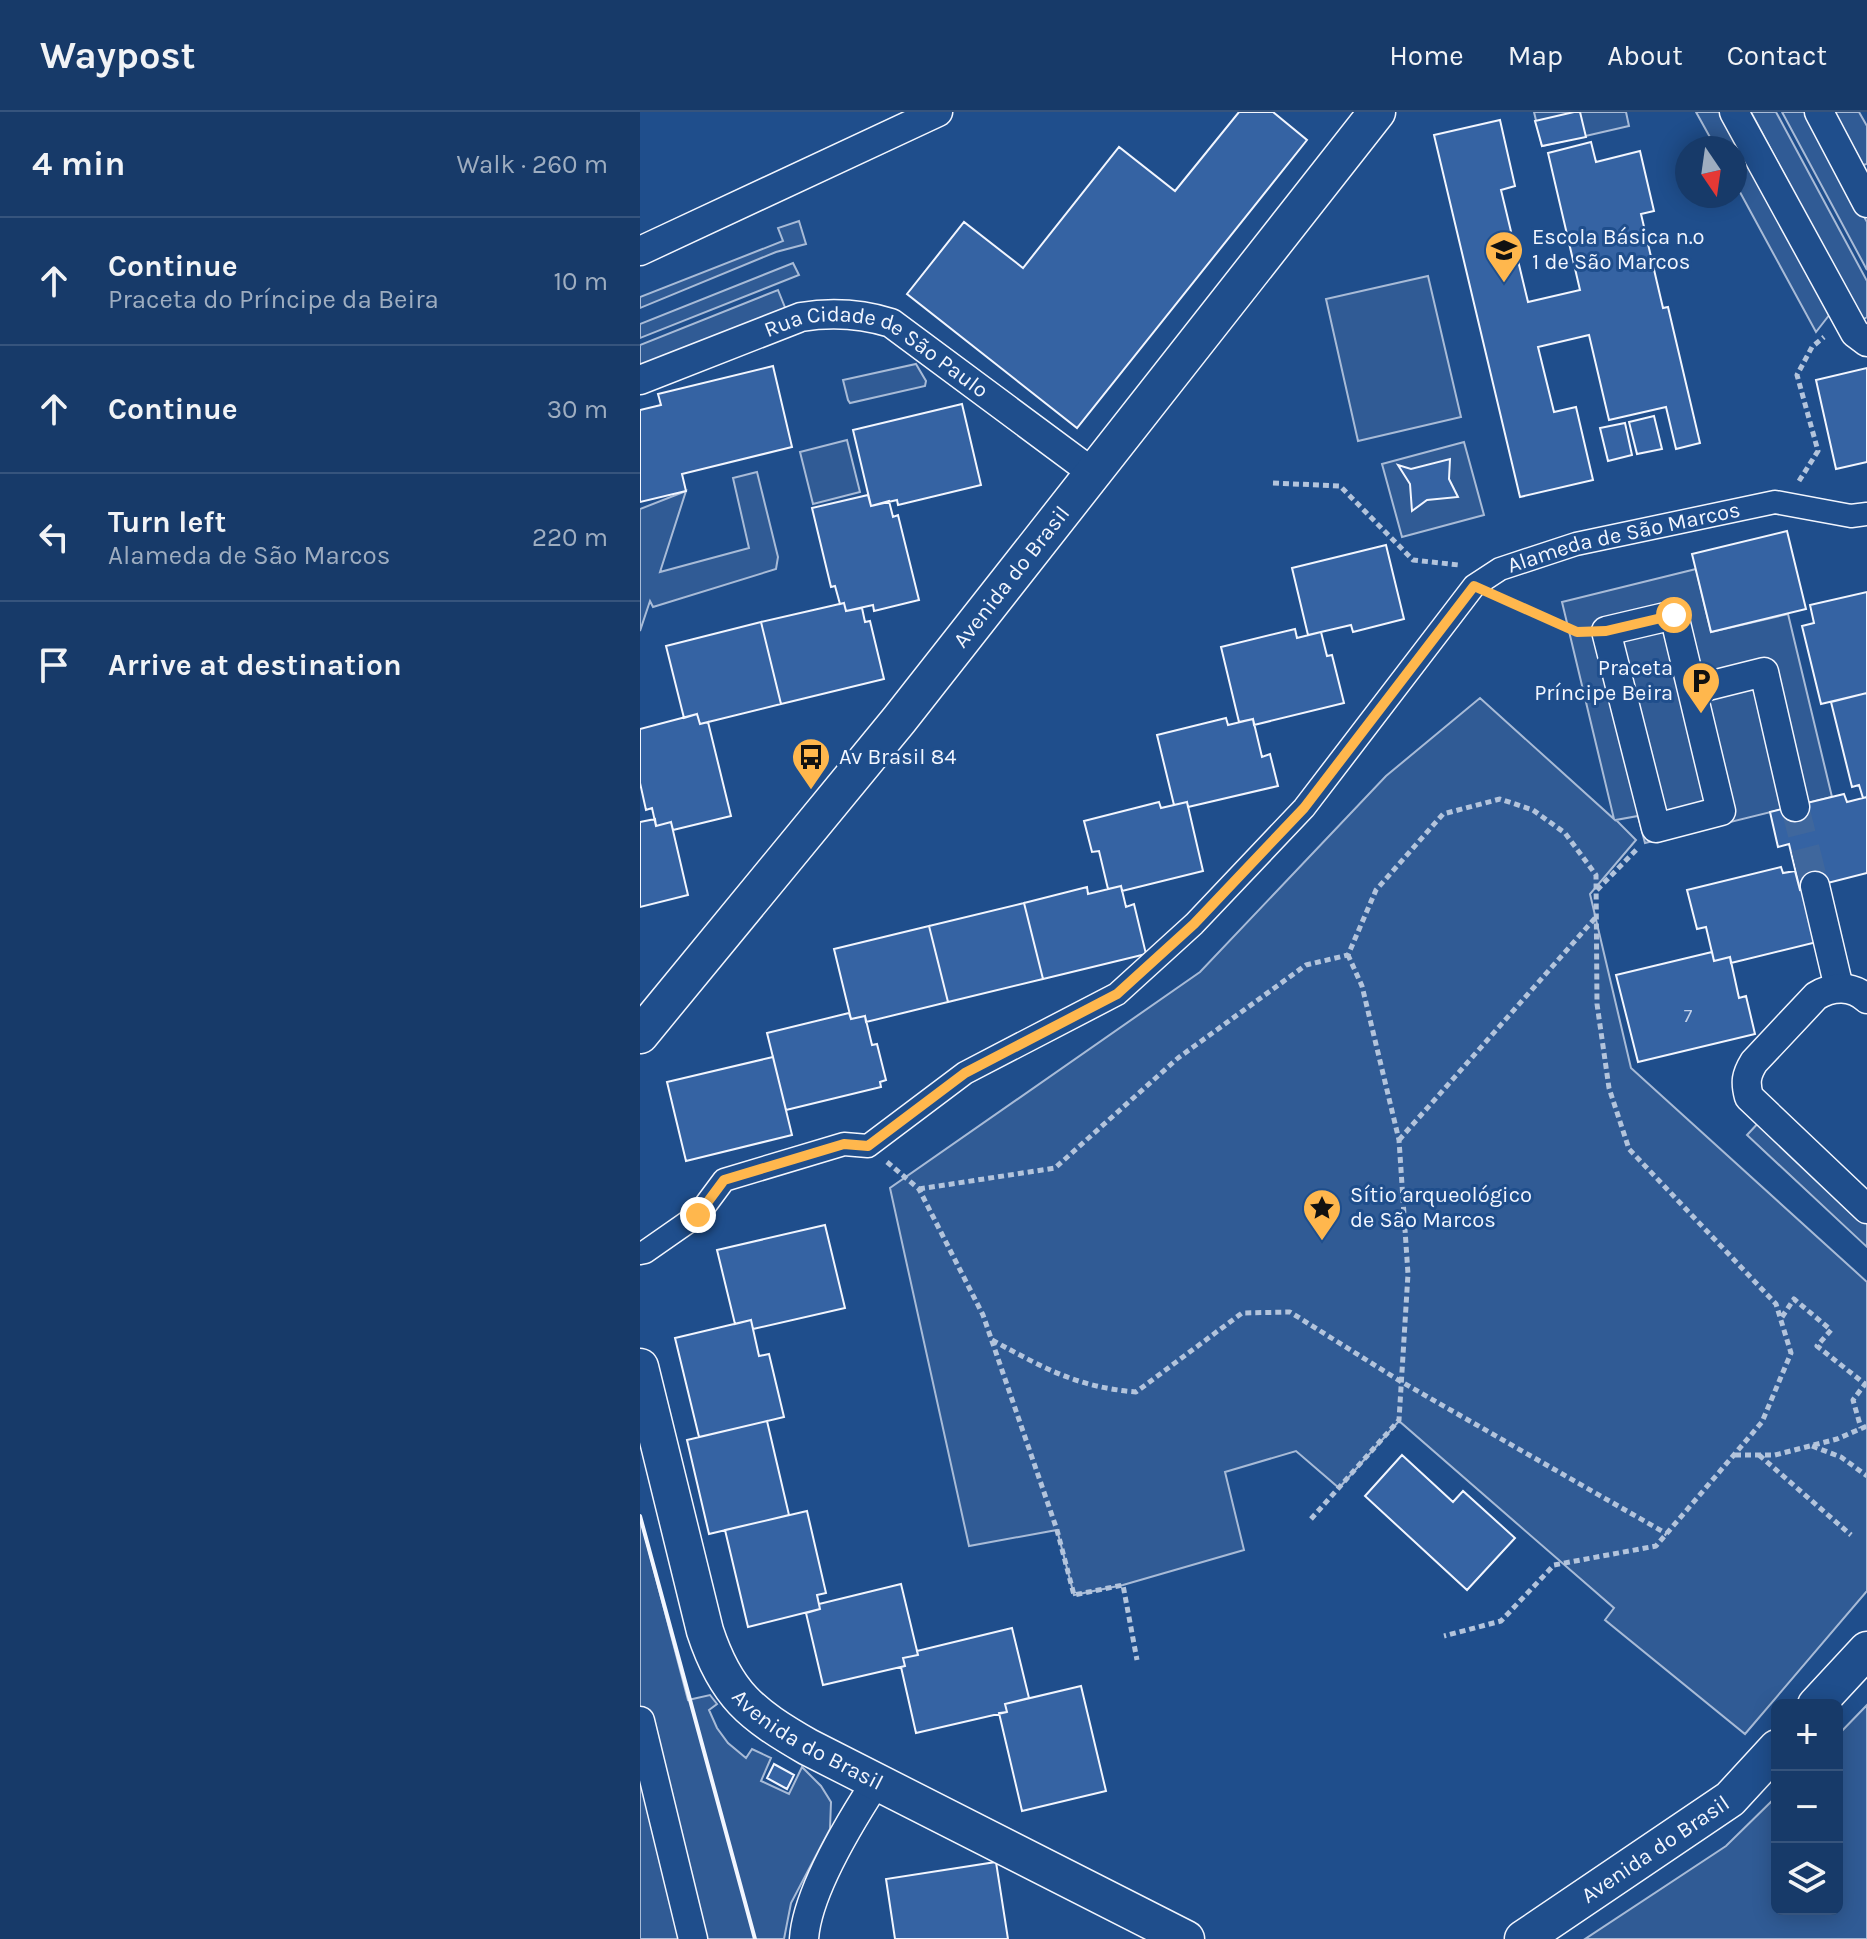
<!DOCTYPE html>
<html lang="en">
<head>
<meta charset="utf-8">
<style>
	body { margin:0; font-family:Karla,sans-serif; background:#244571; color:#f1f3f6 }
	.controls { position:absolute; right:24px; bottom:24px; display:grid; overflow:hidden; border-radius:12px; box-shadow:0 4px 20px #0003 }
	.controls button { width:72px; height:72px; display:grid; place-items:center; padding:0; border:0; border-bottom:2px solid #36547d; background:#173a69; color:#f1f3f6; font:40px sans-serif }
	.compass { position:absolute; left:1035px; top:24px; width:72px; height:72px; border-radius:50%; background:#173a69; box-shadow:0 4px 20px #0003; rotate:167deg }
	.stop { position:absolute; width:24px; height:24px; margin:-18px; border:6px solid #ffb74d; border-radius:50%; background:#fff }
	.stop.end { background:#ffb74d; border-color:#fff; box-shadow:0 2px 8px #0008 }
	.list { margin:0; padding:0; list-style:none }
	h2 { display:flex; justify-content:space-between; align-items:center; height:104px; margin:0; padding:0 32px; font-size:34px }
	h2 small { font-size:26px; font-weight:400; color:#9eadc0 }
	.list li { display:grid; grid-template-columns:52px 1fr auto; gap:24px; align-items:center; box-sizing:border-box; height:128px; padding:0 32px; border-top:2px solid #36547d }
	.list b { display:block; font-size:30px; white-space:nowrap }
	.list p { margin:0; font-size:26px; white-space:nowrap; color:#9eadc0 }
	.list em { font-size:26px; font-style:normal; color:#9eadc0 }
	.icon { flex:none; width:44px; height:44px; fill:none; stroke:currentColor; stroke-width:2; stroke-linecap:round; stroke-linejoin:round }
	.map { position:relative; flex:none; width:1227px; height:1827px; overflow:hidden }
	header { display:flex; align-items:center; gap:48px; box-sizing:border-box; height:112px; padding:0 40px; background:#173a69; border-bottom:2px solid #36547d }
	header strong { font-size:38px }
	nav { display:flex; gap:44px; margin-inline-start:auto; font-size:28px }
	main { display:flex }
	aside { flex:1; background:#173a69 }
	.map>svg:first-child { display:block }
</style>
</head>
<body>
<header>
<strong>Waypost</strong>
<nav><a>Home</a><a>Map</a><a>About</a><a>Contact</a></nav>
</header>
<main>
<aside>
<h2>4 min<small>Walk · 260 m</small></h2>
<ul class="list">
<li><svg class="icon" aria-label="ahead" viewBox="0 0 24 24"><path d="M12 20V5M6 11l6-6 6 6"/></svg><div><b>Continue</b><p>Praceta do Príncipe da Beira</p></div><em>10 m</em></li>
<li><svg class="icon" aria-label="ahead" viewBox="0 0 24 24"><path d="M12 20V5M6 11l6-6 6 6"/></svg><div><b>Continue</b></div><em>30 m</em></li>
<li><svg class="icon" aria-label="left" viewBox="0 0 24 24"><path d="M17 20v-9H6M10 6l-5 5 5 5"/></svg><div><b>Turn left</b><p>Alameda de São Marcos</p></div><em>220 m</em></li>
<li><svg class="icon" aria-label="arrive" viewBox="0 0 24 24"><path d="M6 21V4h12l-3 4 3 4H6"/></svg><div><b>Arrive at destination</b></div></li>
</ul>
</aside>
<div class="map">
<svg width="1227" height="1827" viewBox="0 0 1227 1827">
	<rect width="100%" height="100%" fill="#1f4e8c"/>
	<path fill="#305b95" stroke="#a8bbd7" stroke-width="2" d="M 894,0 L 986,0 L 989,14 L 902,34 Z
		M 1056,0 L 1081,0 L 1190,202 L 1176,220 L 1095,71 L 1095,36 L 1076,36 Z
		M 1111,0 L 1136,0 L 1227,169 L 1227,205 L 1222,208 Z
		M 1142,0 L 1165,0 L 1227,110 L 1227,158 Z
		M 1194,0 L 1219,0 L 1227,14 L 1227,52 L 1223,53 Z
		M 159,109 L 166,132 L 136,140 L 0,196 L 0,185 L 143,129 L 138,116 Z
		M 153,151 L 159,163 L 0,226 L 0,212 Z
		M 788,164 L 821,305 L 718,329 L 686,187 Z
		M 138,178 L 146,198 L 0,256 L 0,233 Z
		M 276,252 L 286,269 L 285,274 L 210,291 L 208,288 L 203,268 Z
		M 207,328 L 220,380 L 173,392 L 160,340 Z
		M 824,330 L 844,403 L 762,425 L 742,352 Z
		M 117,360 L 138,445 L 136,457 L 13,495 L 10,489 L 0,519 L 0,397 L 46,379 L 20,460 L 109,436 L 93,366 Z
		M 1056,457 L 1071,520 L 1148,502 L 1192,685 L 1005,731 L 998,704 L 976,708 L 996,728 L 950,782 L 991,956 L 1227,1170 L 1227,1479 L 1105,1622 L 965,1508 L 974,1496 L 759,1309 L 699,1376 L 656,1339 L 585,1360 L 604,1438 L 483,1473 L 434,1483 L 417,1418 L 329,1434 L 250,1076 L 560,860 L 746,664 L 840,586 L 974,707 L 922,490 Z
		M 1122,1007 L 1227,1104 L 1227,1135 L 1107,1023 Z
		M 0,1405 L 48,1588 L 70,1583 L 77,1592 L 69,1598 L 77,1616 L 88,1631 L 106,1646 L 112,1637 L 131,1646 L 121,1669 L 149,1682 L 162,1655 L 181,1674 L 191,1690 L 190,1717 L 151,1791 L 144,1827 L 0,1827 Z
		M 1227,1593 L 1227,1827 L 945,1827 L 1086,1734 L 1137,1684 L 1137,1797 L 1197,1797 L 1197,1624 Z"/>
	<path fill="#3563a3" stroke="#f2f6ff" stroke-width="2" d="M 599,0 L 633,0 L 667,28 L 437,316 L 267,182 L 324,110 L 383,156 L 479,35 L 535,79 Z
		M 934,0 L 940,0 L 946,25 L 902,34 L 895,9 Z
		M 860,8 L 875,74 L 861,78 L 888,190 L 940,178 L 908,41 L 951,30 L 956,50 L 1000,39 L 1014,99 L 1001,102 L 1023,196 L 1028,195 L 1060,331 L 1036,337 L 1026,295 L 969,308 L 949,223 L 898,235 L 914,300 L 936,295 L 953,368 L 880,385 L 794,23 Z
		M 133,254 L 152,335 L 42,362 L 46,379 L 0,390 L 0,298 L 21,293 L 18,282 Z
		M 1227,256 L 1227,350 L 1196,357 L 1176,268 Z
		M 322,292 L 341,373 L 258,393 L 257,388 L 231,394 L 213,318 Z
		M 1014,304 L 1022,337 L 997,342 L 989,310 Z
		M 985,311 L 992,343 L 968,349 L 960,316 Z
		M 810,347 L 809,367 L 818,385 L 787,388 L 772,399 L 770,372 L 758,353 L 771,357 Z
		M 228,383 L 231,394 L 249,389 L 253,405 L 258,403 L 279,488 L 234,499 L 233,493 L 206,499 L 204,491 L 200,492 L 195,474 L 191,475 L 172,396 Z
		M 1147,419 L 1166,497 L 1071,520 L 1052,442 Z
		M 746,433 L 764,507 L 713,520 L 711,513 L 668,523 L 652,456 Z
		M 1227,480 L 1227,581 L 1181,592 L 1162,514 L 1174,511 L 1170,493 Z
		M 204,491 L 206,499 L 222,496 L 225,510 L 230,509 L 244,567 L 141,592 L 121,510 Z
		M 121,510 L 141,592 L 60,612 L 57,602 L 44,606 L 26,534 Z
		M 655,517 L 657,526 L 681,520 L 687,544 L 692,543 L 704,591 L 614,613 L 613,607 L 599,610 L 581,535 Z
		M 1227,581 L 1227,685 L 1223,686 L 1219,673 L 1212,675 L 1191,590 Z
		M 57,602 L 60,612 L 68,610 L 91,704 L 33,718 L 31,710 L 16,714 L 12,696 L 6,698 L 0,671 L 0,617 Z
		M 586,606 L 588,613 L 613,607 L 622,645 L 630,642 L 638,674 L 548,695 L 547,690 L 534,693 L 517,623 Z
		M 1204,682 L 1207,690 L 1227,685 L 1227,761 L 1160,778 L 1149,732 L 1138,735 L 1130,700 Z
		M 519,690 L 521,696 L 547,690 L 563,759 L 482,779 L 481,774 L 468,777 L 459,739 L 452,740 L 444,709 Z
		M 15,707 L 16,714 L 31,710 L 48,783 L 0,795 L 0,710 Z
		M 1141,755 L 1143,761 L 1155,759 L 1160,778 L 1168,776 L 1181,829 L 1091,851 L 1090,845 L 1074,849 L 1066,815 L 1057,817 L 1047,778 Z
		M 481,774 L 486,795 L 494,792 L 506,842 L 403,867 L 384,791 L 447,775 L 448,782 Z
		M 384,791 L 403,867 L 308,890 L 289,814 Z
		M 289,814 L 308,890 L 226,910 L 225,904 L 211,907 L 194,837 Z
		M 1072,840 L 1074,849 L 1090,845 L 1099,886 L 1106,884 L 1115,922 L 998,950 L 976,863 Z
		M 209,901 L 211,907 L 225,904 L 232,933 L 237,932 L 246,968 L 240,970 L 241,975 L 146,998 L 127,921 Z
		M 133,945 L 152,1023 L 46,1049 L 27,970 Z
		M 185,1113 L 205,1196 L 113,1217 L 111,1208 L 95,1212 L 77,1138 Z
		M 111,1208 L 119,1244 L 129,1242 L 144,1305 L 59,1325 L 35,1226 Z
		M 127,1309 L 149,1403 L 69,1422 L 47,1328 Z
		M 762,1343 L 813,1390 L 823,1379 L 875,1426 L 827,1478 L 725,1384 Z
		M 167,1399 L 186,1481 L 177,1483 L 180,1497 L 108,1515 L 85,1418 Z
		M 261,1472 L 278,1543 L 263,1546 L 265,1554 L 183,1573 L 166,1501 L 180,1497 L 179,1492 Z
		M 372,1516 L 389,1586 L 365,1592 L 367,1600 L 276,1621 L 261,1555 L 265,1554 L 263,1546 L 278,1543 L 277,1539 Z
		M 441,1574 L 466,1679 L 382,1699 L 359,1601 L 367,1600 L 365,1592 Z
		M 134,1652 L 154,1663 L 147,1677 L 127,1666 Z
		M 356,1750 L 368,1827 L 255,1827 L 246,1767 Z"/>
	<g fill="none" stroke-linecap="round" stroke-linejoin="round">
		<path stroke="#3f679d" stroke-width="28" stroke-dasharray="28 14" stroke-linecap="butt" d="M 1155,695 L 1175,774"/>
		<defs>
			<g id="pedestrian">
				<path id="s1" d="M 0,1141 L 5,1140 L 58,1103 L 84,1068 L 204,1032 L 228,1034 L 325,961 L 477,882 L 554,812 L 664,696 L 834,474 L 860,457 L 936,432 L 1135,390 L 1211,404 L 1227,402"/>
			</g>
			<g id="minor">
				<path d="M 1094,0 L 1215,221 L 1227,230"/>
				<path d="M 1179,0 L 1227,91"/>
				<path d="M 0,139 L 298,0"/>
				<path id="s2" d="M 0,268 L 161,205 C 192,200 222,202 251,211 L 453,361"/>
				<path d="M 1052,578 L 1081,699 L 1016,716 L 966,519 L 1034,503 L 1052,578 L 1124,560 L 1155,695"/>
				<path d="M 1175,774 L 1199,876"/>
				<path d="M 1227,887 C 1212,873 1192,874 1176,884 L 1114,950 C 1106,963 1105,970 1109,985 L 1227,1097"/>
				<path d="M 0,1609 L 53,1827"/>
				<path d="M 164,1827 C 167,1780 210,1710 236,1670"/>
			</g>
			<g id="tertiary">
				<path id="s3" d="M 0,923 L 259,608 L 737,0"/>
				<path id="s4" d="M 0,1255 L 65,1519 C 86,1583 111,1602 168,1635 L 546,1827"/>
				<path d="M 1176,1593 L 1227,1538"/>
				<path id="s5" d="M 883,1827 L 1090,1687 L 1137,1636"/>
			</g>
		</defs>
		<use href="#pedestrian" stroke="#f2f6ff" stroke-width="25"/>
		<use href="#minor" stroke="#f2f6ff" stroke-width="31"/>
		<use href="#tertiary" stroke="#f2f6ff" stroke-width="39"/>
		<path stroke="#b3c4dc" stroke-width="5" stroke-dasharray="6 4" stroke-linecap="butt" d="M 1159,369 L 1178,339 L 1157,263 L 1172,235 L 1184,225
			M 633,371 L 700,374 L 773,448 L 819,453
			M 861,486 L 939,520
			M 957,778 L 998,736
			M 759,1028 L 957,804
			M 247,1050 L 279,1077 L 343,1203 L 417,1418 L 434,1483 L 483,1473 L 497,1548
			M 279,1077 L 415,1056 L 538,946 L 666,853 L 708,843 L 736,778 L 803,702 L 860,687 L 893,698 L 925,721 L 956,763 L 957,892 L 969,976 L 989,1037 L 1136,1192 L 1151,1241 L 1122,1310 L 1016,1434 L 914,1453 L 861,1509 L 804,1524
			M 1142,1205 L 1154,1187 L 1191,1218 L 1177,1234 L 1225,1272 L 1213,1288 L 1221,1316
			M 352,1228 C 404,1256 436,1275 496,1280 L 602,1201 L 650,1200 L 760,1269 L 1027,1422
			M 1172,1334 L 1201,1345 L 1227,1364
			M 1095,1343 L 1135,1343 L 1197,1327 L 1227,1314
			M 1119,1343 L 1211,1423
			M 671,1407 L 759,1308 L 768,1162 L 759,1028 L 722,874 L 708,843"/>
		<use href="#pedestrian" stroke="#1f4e8c" stroke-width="22"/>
		<use href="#minor" stroke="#1f4e8c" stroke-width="28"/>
		<use href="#tertiary" stroke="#1f4e8c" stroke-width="36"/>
		<path stroke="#f2f6ff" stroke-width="4" d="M 0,1404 L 115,1827"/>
	</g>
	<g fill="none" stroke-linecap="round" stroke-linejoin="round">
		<path stroke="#ffb74d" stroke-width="10" d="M 58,1103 L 84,1068 L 204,1032 L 228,1034 L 325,961 L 477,882 L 554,812 L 664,696 L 834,474 L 937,520 L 966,519 L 1034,503"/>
	</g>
	<defs>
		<symbol id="school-pin" viewBox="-11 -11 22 30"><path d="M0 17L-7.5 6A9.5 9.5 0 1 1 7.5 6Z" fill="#ffb74d" stroke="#1f4e8c"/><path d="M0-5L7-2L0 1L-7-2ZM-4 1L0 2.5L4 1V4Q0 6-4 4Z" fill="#111"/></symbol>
		<symbol id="parking-pin" viewBox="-11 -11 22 30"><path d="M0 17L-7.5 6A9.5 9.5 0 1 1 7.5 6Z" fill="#ffb74d" stroke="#1f4e8c"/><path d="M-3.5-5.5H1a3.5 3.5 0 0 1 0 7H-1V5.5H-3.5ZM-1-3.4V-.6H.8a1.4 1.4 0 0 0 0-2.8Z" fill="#111"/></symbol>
		<symbol id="bus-pin" viewBox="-11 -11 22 30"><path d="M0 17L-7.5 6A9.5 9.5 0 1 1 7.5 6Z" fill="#ffb74d" stroke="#1f4e8c"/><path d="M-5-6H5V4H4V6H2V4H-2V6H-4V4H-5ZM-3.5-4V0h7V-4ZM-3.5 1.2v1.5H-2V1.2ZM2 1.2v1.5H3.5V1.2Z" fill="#111"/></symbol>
		<symbol id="sight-pin" viewBox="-11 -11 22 30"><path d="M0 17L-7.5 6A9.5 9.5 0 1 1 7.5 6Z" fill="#ffb74d" stroke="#1f4e8c"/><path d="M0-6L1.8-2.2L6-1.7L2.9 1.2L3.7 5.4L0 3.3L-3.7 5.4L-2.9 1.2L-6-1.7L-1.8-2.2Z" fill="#111"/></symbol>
	</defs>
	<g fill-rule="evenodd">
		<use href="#school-pin" x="842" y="116" width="44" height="60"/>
		<use href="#parking-pin" x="1039" y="547" width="44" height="60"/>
		<use href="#bus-pin" x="149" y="623" width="44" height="60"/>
		<use href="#sight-pin" x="660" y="1074" width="44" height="60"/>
	</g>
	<g text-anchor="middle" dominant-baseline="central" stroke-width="6" stroke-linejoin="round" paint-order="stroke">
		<g font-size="18" fill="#c3d1e8">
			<text x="1048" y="904">7</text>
		</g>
		<g font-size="22" fill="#f2f6ff" stroke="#1f4e8c" text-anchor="start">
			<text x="892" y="125">Escola Básica n.º<tspan x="892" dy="25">1 de São Marcos</tspan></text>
			<text x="1033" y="556" text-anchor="end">Praceta<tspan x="1033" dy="25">Príncipe Beira</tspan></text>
			<text x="199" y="645">Av Brasil 84</text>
			<text x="710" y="1083">Sítio arqueológico<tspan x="710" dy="25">de São Marcos</tspan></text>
		</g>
		<g font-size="22" fill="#f2f6ff" stroke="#1f4e8c">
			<text stroke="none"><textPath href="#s2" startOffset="258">Rua Cidade de São Paulo</textPath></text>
			<text stroke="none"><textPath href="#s1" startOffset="1258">Alameda de São Marcos</textPath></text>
			<text stroke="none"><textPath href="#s3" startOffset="590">Avenida do Brasil</textPath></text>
			<text stroke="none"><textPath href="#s4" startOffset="428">Avenida do Brasil</textPath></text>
			<text stroke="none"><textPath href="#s5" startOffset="160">Avenida do Brasil</textPath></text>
		</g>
	</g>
</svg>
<div class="controls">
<button>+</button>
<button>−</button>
<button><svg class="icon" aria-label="layers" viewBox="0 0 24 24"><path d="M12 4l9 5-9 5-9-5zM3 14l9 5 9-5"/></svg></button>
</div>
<svg class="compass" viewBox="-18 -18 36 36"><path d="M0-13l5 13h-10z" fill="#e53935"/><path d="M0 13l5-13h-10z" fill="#9eadc0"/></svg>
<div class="stop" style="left:1034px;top:503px"></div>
<div class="stop end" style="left:58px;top:1103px"></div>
</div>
</main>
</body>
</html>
